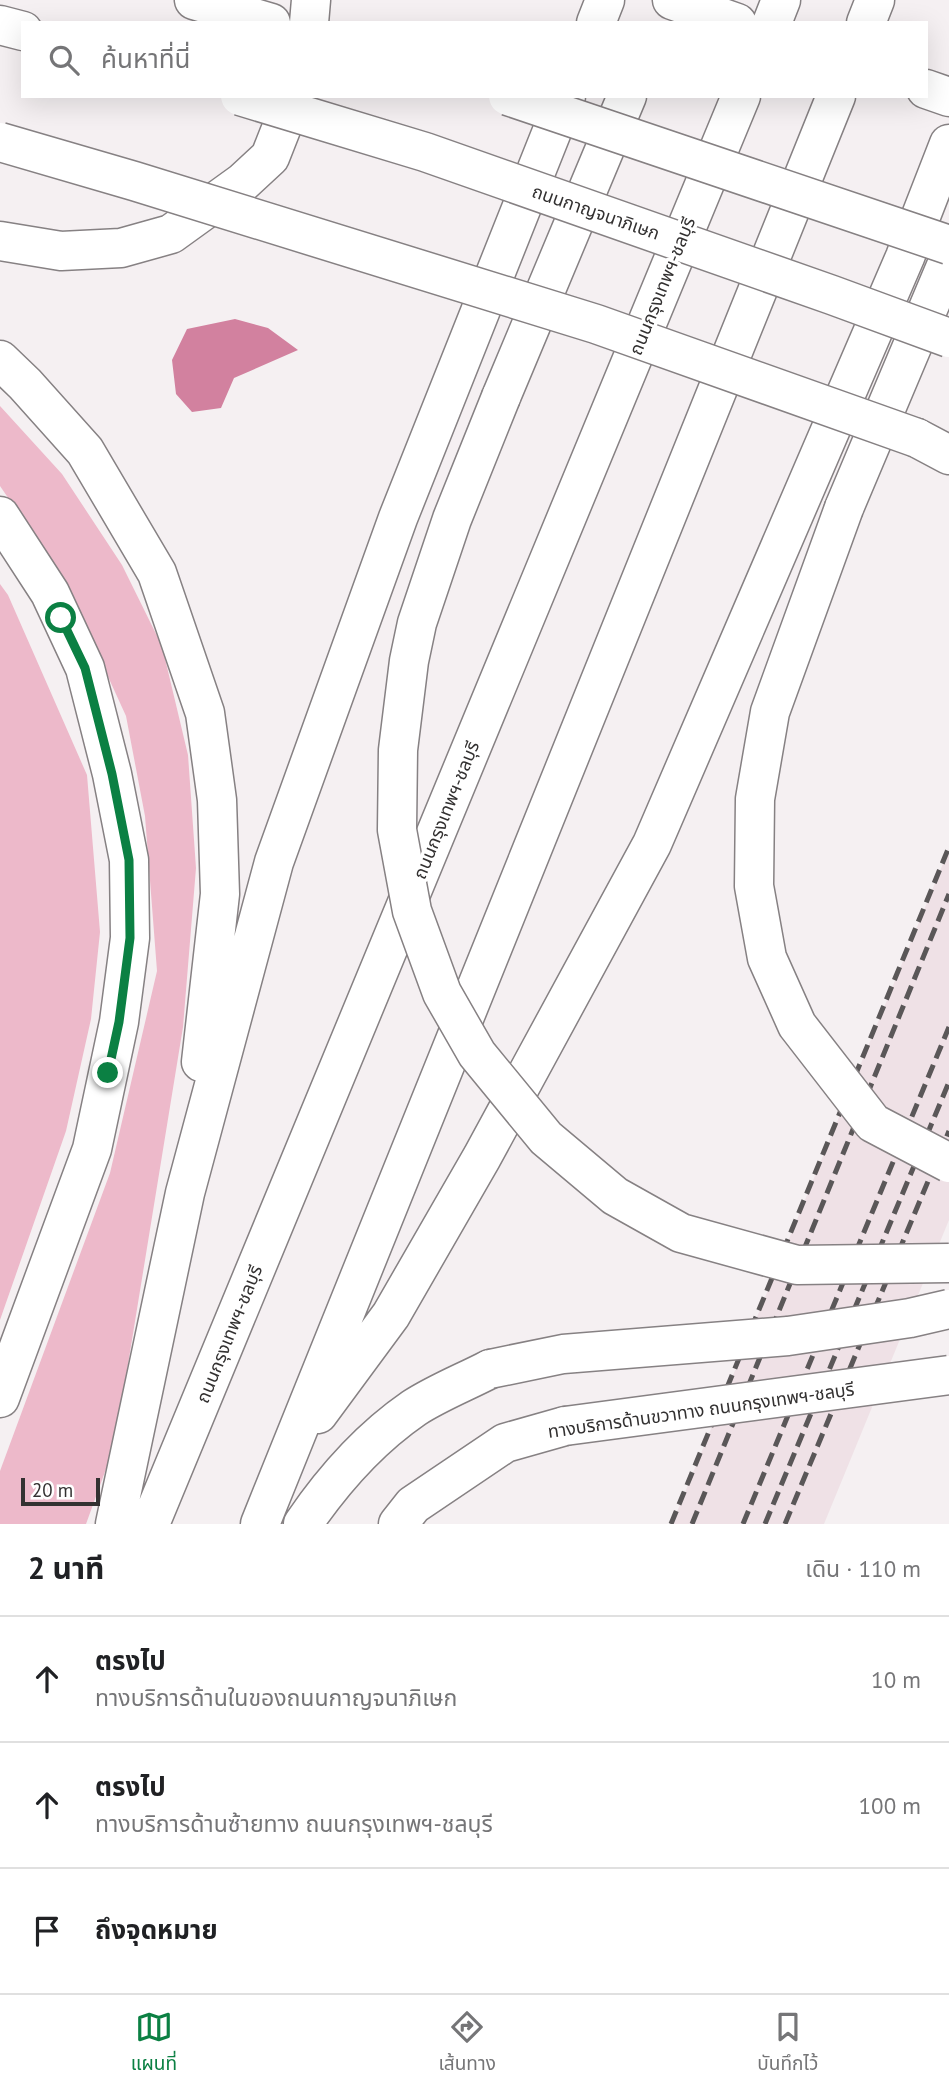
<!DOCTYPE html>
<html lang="th">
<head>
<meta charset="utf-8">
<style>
	body { margin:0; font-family:"PT Sans","Noto Sans Thai",sans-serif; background:#f2f2f2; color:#202124 }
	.scale { position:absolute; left:21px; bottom:18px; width:79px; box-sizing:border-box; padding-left:7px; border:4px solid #333131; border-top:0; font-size:19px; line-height:24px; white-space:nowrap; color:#333131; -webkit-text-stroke:5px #fff; paint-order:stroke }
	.stop { position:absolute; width:21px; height:21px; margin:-16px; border:5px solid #0b8043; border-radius:50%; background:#fff }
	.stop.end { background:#0b8043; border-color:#fff; box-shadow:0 2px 7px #0008 }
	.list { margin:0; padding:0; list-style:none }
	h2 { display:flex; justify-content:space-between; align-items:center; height:91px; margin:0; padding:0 28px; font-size:30px }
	h2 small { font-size:23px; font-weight:400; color:#757577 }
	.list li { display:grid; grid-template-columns:46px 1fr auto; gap:21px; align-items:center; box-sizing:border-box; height:126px; padding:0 28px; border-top:2px solid #e0e0e0 }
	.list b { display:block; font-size:26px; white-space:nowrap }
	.list p { margin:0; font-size:23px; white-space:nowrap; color:#757577 }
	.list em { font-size:23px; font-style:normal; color:#757577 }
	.icon { flex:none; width:38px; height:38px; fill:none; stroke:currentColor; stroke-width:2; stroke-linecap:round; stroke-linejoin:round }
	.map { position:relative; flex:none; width:949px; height:1524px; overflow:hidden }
	.search { position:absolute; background:#fff; box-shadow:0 7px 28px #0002; left:21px; right:21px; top:21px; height:77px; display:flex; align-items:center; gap:18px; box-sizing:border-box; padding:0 24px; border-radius:0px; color:#757577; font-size:26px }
	.sheet { height:469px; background:#fff }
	nav { display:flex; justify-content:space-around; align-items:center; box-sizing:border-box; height:98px; border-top:2px solid #e0e0e0; background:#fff; font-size:19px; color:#757577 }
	nav a { display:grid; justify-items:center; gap:4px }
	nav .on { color:#0b8043 }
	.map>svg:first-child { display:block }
</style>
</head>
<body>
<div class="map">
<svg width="949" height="1524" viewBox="0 0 949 1524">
	<rect width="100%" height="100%" fill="#f5f0f2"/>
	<path fill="#efe1e6" d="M 949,849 L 949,1220 L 824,1524 L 672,1524 Z"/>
	<path fill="#edb9ca" d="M 0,406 L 62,474 L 122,565 L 162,646 L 188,755 L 196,868 L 183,1027 L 115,1444 L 86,1524 L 0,1524 L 0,1471 L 110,1173 L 157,971 L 145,816 L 126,716 L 63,578 L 0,486 Z
		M 0,584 L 8,595 L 87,775 L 100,932 L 91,1019 L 66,1131 L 0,1320 Z"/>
	<path fill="#d2819f" d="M 235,319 L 268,328 L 298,350 L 234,378 L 221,408 L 192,412 L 176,394 L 172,360 L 187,329 Z"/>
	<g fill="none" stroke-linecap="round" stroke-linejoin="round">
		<defs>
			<path id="major" d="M 0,516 L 50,593 L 85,668 L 112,774 L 129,860 L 130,938 L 119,1022 L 92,1149 L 0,1398
				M 398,1524 L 413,1505 L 505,1443 L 565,1426"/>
			<path id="highway" d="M 194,0 L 271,23
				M 672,0 L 737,23
				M 309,23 L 311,0
				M 596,23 L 605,0
				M 772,23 L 781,0
				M 866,23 L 875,0
				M 0,25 L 23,31
				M 926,89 L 949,97
				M 0,241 L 61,251 L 121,248 L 171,234 L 243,182 L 270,157 L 294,96
				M 0,360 L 25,384 L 85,451 L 157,573 L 205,713 L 217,800 L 220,894 L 201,1062
				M 501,397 L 627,96
				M 917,438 L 949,455
				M 844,508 L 949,259
				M 318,1414 L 391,1315 L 482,1157 L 652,844 L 905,257 L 949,144
				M 115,1524 L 185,1193 L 274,862 L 398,518 L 566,96
				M 150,1524 L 741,96
				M 260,1524 L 836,96
				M 303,1524 C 333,1480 369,1439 414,1408 C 437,1393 465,1382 490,1369"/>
		</defs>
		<use href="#major" stroke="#868183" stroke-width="41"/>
		<use href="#highway" stroke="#868183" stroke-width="41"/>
		<use href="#major" stroke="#fff" stroke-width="38"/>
		<use href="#highway" stroke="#fff" stroke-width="38"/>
		<path stroke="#5a5758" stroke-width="5" stroke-dasharray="14 7" stroke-linecap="butt" d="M 671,1524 L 949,847
			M 692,1524 L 949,894
			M 743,1524 L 949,1027
			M 765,1524 L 949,1082
			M 785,1524 L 949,1131"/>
		<defs>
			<path id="major-bridge" d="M 565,1426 L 949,1375"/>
			<path id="highway-bridge" d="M 240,96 L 425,152 L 832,295 L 949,338
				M 508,96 L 949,245
				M 0,142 L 134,181 L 596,324 L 917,438
				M 501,397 L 452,519 L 417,623 L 409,661 L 398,750 L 397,830 L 412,911 L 442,993 L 477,1054 L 546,1138 L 615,1196 L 681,1233 L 797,1265 L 949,1263
				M 844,508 L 770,712 L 755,799 L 754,886 L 767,958 L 797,1025 L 873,1123 L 949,1163
				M 490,1369 L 563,1354 L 788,1336 L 910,1318 L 949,1309"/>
		</defs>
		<use href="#major-bridge" stroke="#868183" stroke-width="41" stroke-linecap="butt"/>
		<use href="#highway-bridge" stroke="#868183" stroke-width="41" stroke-linecap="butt"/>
		<use href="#major-bridge" stroke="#fff" stroke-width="38"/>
		<use href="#highway-bridge" stroke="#fff" stroke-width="38"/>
	</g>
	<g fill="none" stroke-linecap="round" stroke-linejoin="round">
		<path stroke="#0b8043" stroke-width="9" d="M 61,618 L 85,668 L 112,774 L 129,860 L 130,938 L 119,1022 L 108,1073"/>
	</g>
	<g text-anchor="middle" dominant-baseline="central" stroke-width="7" stroke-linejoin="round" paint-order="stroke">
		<g font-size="18" fill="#333131" stroke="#fff">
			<text transform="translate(596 212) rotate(19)">ถนนกาญจนาภิเษก</text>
			<text transform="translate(662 286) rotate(-68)">ถนนกรุงเทพฯ-ชลบุรี</text>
			<text transform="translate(446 810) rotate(-68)">ถนนกรุงเทพฯ-ชลบุรี</text>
			<text transform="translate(229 1334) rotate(-68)">ถนนกรุงเทพฯ-ชลบุรี</text>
			<text transform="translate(701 1410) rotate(-8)">ทางบริการด้านขวาทาง ถนนกรุงเทพฯ-ชลบุรี</text>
		</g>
	</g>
</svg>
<div class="scale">20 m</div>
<div class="stop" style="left:61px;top:618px"></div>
<div class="stop end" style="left:108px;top:1073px"></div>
<div class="search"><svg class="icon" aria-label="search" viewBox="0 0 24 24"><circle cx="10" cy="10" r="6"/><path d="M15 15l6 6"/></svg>ค้นหาที่นี่</div>
</div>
<section class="sheet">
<h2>2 นาที<small>เดิน · 110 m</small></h2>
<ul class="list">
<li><svg class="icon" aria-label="ahead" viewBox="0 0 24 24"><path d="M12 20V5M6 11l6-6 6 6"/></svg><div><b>ตรงไป</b><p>ทางบริการด้านในของถนนกาญจนาภิเษก</p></div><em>10 m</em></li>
<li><svg class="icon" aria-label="ahead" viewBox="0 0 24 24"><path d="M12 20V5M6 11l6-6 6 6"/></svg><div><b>ตรงไป</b><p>ทางบริการด้านซ้ายทาง ถนนกรุงเทพฯ-ชลบุรี</p></div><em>100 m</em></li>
<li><svg class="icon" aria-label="arrive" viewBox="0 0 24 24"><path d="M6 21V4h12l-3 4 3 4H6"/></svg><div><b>ถึงจุดหมาย</b></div></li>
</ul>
</section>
<nav>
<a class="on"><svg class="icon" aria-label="map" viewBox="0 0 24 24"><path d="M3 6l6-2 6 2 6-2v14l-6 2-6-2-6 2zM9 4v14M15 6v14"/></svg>แผนที่</a>
<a><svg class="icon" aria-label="directions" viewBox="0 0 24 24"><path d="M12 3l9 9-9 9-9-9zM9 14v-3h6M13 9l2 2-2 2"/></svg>เส้นทาง</a>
<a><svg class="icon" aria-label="saved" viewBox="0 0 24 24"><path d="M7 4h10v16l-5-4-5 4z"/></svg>บันทึกไว้</a>
</nav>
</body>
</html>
